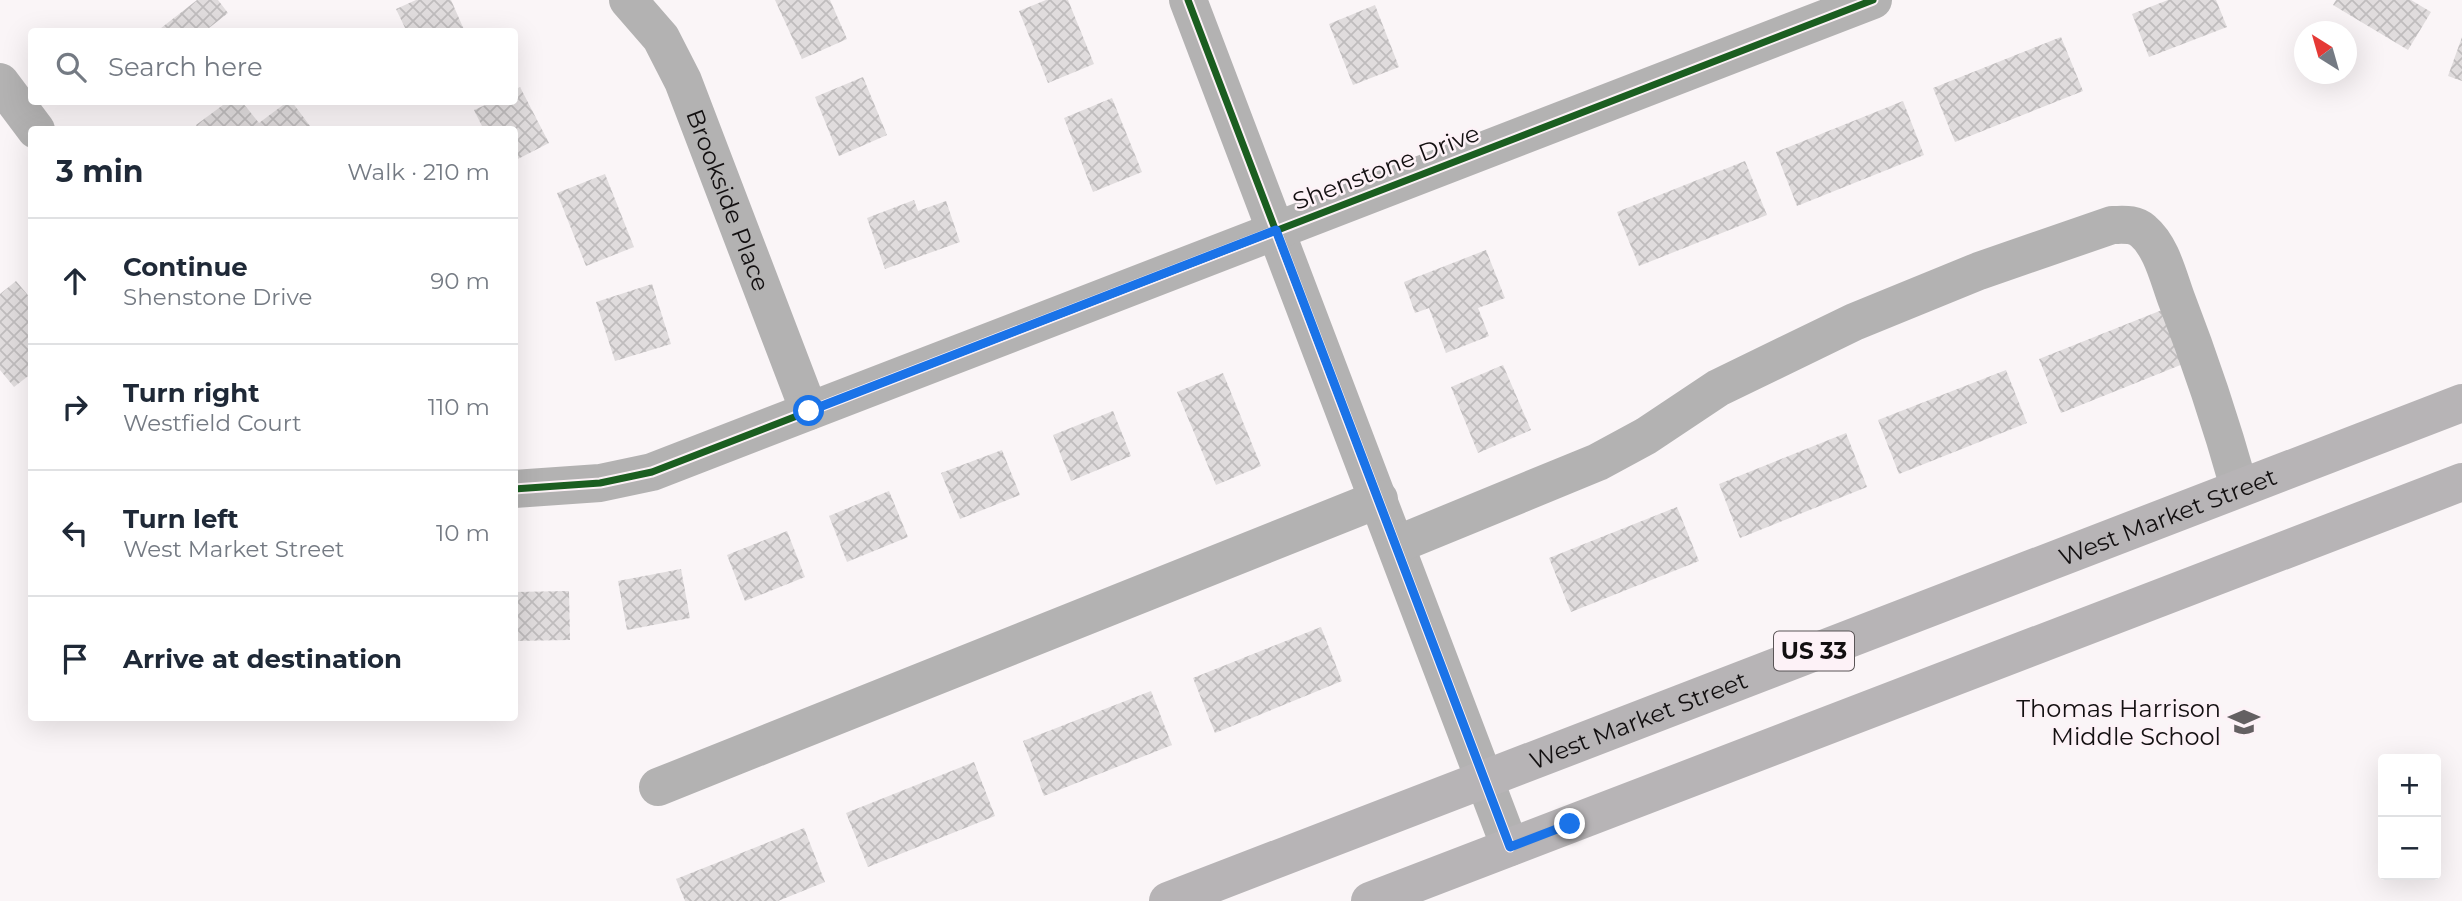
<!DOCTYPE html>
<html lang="en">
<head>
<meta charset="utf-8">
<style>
	body { margin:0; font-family:Montserrat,sans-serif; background:#f6f6f7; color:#1f2937 }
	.controls { position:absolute; right:21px; bottom:21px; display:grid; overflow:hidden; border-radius:7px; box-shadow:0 7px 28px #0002 }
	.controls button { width:63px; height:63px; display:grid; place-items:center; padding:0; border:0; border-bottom:2px solid #e0e1e3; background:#fff; color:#1f2937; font:35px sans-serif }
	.compass { position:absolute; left:2294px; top:21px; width:63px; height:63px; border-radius:50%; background:#fff; box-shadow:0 7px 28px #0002; rotate:323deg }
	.stop { position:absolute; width:21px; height:21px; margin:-16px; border:5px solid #1a73e8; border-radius:50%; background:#fff }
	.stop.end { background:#1a73e8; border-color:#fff; box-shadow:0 2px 7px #0008 }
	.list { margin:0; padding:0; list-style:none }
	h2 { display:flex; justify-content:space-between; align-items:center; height:91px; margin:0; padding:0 28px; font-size:30px }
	h2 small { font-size:23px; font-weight:400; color:#747a83 }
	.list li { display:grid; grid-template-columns:46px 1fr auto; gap:21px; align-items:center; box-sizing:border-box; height:126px; padding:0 28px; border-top:2px solid #e0e1e3 }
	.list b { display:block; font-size:26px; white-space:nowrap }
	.list p { margin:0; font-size:23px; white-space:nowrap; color:#747a83 }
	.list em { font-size:23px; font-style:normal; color:#747a83 }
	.icon { flex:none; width:38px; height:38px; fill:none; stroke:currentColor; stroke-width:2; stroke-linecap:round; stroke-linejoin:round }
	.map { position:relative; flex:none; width:2462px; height:901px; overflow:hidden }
	.search { position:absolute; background:#fff; box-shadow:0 7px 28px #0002; left:28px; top:28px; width:490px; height:77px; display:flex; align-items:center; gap:18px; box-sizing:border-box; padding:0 24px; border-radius:7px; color:#747a83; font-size:26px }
	.panel { position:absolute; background:#fff; box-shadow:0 7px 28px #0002; left:28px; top:126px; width:490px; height:595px; border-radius:7px }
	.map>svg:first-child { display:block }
</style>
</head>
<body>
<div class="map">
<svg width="2462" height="901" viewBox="0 0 2462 901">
	<defs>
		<pattern id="building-cross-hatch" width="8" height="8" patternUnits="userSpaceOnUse" patternTransform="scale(1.75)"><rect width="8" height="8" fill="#e0dcdd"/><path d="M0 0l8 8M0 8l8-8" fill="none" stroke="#bfbcbd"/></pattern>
	</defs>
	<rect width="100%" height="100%" fill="#faf5f7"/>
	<path fill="url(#building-cross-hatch)" d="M 197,0 L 218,0 L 228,13 L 204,32 L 156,32 Z
		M 416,0 L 451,0 L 465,32 L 407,32 L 396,9 Z
		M 775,0 L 830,0 L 847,39 L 802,59 Z
		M 1046,0 L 1068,0 L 1094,64 L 1048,83 L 1019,11 Z
		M 2168,0 L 2216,0 L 2227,27 L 2149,57 L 2132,14 Z
		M 2336,0 L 2411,0 L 2431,12 L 2408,50 L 2333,5 Z
		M 1375,5 L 1399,67 L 1353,85 L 1329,24 Z
		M 2061,37 L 2083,91 L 1955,142 L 1933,88 Z
		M 2462,37 L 2462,81 L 2448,76 Z
		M 863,77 L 887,135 L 839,156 L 815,97 Z
		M 520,87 L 549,143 L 514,161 L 514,130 L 484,130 L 474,110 L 492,102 L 514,102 L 514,90 Z
		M 1112,98 L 1142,172 L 1093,192 L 1064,118 Z
		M 1903,101 L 1924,155 L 1797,206 L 1776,152 Z
		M 227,102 L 242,102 L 259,123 L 287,102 L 292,102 L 313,130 L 199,130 L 196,125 Z
		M 1745,161 L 1767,215 L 1639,266 L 1617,212 Z
		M 605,174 L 634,247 L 586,266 L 557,193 Z
		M 914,200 L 918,211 L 946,201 L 960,242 L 885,269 L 867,218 Z
		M 1486,250 L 1505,298 L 1478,308 L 1489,336 L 1446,353 L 1429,308 L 1415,313 L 1404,282 Z
		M 16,281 L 32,300 L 32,373 L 14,387 L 0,370 L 0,294 Z
		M 652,284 L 671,344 L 615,361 L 596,302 Z
		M 2167,308 L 2188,362 L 2061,413 L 2039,359 Z
		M 1503,365 L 1531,430 L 1478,453 L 1451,387 Z
		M 2006,370 L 2027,423 L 1899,474 L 1878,420 Z
		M 1223,373 L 1261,466 L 1216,485 L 1177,392 Z
		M 1113,411 L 1131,456 L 1071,481 L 1053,435 Z
		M 1846,433 L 1867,487 L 1740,538 L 1719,484 Z
		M 1002,450 L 1020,495 L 960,519 L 941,473 Z
		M 889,491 L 908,537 L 847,562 L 829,516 Z
		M 1677,507 L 1699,561 L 1571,612 L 1549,558 Z
		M 787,531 L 805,577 L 745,601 L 727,555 Z
		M 681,569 L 690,618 L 627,630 L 618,581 Z
		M 569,591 L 570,640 L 514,641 L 514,592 Z
		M 1321,627 L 1342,681 L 1215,733 L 1193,678 Z
		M 1151,691 L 1172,745 L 1044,796 L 1023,741 Z
		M 974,762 L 995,816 L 868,867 L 846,813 Z
		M 804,828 L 825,882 L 778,901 L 685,901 L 676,879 Z"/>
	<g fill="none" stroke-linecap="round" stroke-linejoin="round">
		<g stroke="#b3b2b2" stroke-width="38">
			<path id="s1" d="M 628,0 L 661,38 L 683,81 L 809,411"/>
			<path d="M 1188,0 L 1510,847"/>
			<path d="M 0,82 L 36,130"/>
			<path d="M 514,489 L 600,483 L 652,472 L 1873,0"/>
			<path d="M 1396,545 L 1598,462 L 1646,436 L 1718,388 L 1854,322 L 1979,271 L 2112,225 C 2123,225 2134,223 2143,231 C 2161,246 2168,276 2176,298 C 2200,360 2221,423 2239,487"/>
			<path d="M 658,787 L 1379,499"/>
		</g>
		<g stroke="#b7b4b6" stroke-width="38">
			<path id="s2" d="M 1168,901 L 2462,403"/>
			<path d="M 1370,901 L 2462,482"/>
		</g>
		<defs>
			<path id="cycleway" d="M 1188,0 L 1510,847
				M 514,489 L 600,483 L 652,472 L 1873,0"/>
		</defs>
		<use href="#cycleway" stroke="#fdf2f7" stroke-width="11"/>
		<use href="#cycleway" stroke="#1b5e20" stroke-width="7"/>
	</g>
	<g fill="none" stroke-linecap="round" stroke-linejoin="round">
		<path stroke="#1a73e8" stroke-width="9" d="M 809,411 L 1276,230 L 1510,847 L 1570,824"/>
	</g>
	<defs>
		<symbol id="school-bare" viewBox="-9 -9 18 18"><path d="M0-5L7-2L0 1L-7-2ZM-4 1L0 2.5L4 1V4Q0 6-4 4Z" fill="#646062" stroke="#fdf2f7" stroke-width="2.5" paint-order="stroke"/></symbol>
	</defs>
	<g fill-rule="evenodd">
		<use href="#school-bare" x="2222" y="700" width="44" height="44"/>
	</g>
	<g text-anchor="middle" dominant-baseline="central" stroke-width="5" stroke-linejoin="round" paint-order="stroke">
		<rect fill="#fdf2f7" stroke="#595456" stroke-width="2" x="1774" y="631.5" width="80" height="39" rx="5"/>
		<g font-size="23" font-weight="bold" fill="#131011">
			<text x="1814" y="651">US 33</text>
		</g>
		<g font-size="24" fill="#131011" stroke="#fdf2f7">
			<text transform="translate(1386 167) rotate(-21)">Shenstone Drive</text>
			<text stroke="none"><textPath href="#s1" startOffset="226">Brookside Place</textPath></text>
			<text stroke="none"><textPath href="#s2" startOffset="1071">West Market Street</textPath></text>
			<text stroke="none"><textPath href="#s2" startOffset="504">West Market Street</textPath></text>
		</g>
		<g font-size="24" fill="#131011" stroke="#fdf2f7" text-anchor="end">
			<text x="2221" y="708">Thomas Harrison<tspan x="2221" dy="28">Middle School</tspan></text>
		</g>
	</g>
</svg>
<div class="controls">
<button>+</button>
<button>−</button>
</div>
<svg class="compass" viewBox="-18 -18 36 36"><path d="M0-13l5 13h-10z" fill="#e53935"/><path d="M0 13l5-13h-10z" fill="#747a83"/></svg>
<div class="stop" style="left:809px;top:411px"></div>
<div class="stop end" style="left:1570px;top:824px"></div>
<div class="search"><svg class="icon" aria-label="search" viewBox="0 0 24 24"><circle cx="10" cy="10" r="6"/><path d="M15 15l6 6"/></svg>Search here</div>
<section class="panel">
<h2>3 min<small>Walk · 210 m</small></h2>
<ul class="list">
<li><svg class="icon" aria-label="ahead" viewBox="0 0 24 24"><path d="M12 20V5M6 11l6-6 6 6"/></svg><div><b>Continue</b><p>Shenstone Drive</p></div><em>90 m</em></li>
<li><svg class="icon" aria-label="right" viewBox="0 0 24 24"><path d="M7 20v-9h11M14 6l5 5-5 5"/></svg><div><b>Turn right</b><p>Westfield Court</p></div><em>110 m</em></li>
<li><svg class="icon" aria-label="left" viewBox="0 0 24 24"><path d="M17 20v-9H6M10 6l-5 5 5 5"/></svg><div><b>Turn left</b><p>West Market Street</p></div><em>10 m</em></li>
<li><svg class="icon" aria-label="arrive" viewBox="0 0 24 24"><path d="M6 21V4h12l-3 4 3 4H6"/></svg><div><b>Arrive at destination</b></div></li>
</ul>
</section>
</div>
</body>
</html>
